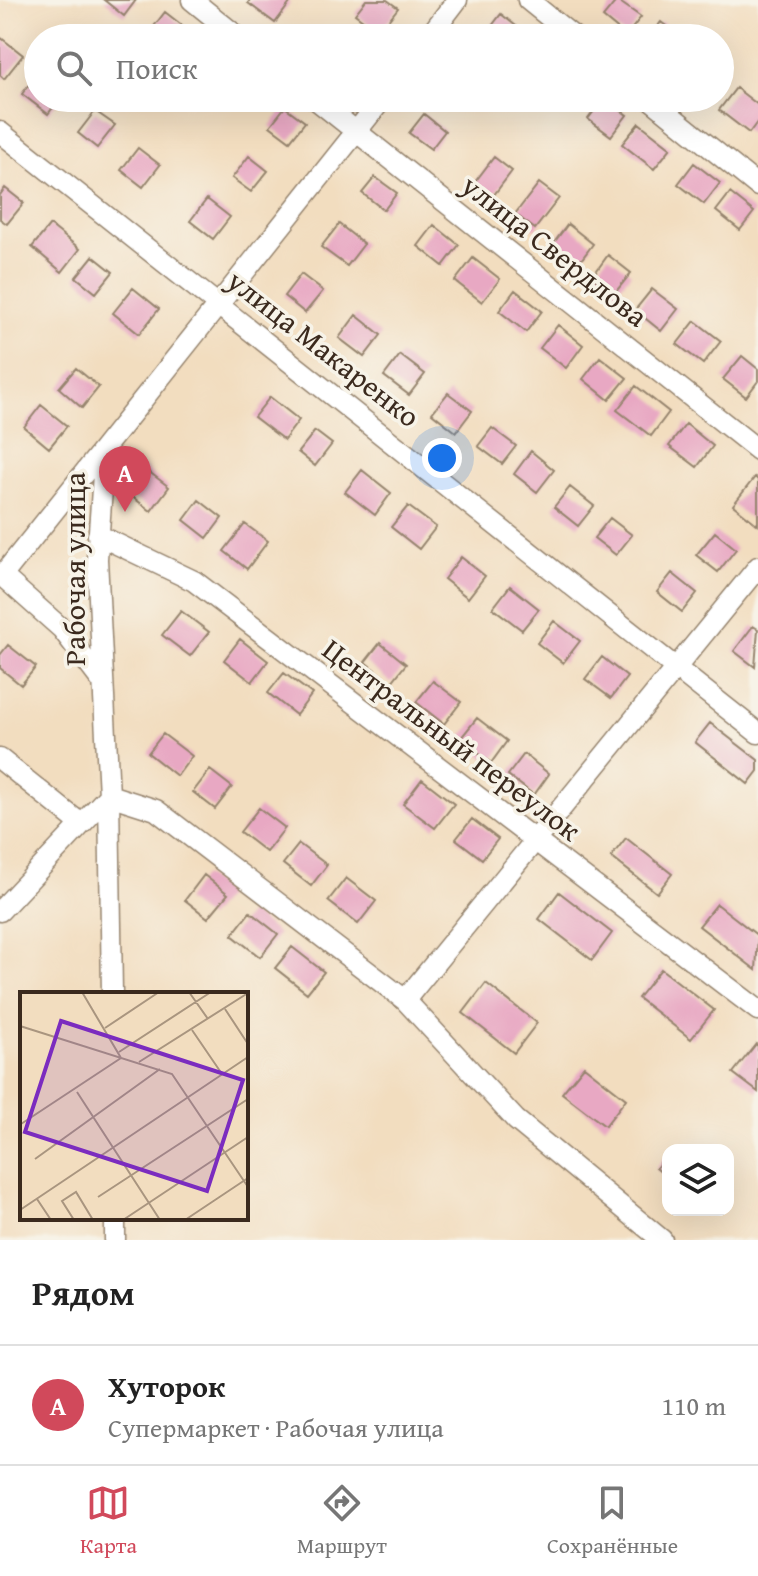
<!DOCTYPE html>
<html lang="ru">
<head>
<meta charset="utf-8">
<style>
	body { margin:0; font-family:"Gentium Book Plus",serif; background:#f2f2f2; color:#222 }
	.controls { position:absolute; right:24px; bottom:24px; display:grid; overflow:hidden; border-radius:16px; box-shadow:0 8px 32px #0002 }
	.controls button { width:72px; height:72px; display:grid; place-items:center; padding:0; border:0; border-bottom:2px solid #e0e0e0; background:#fff; color:#222; font:40px sans-serif }
	.you { position:absolute; left:442px; top:458px; width:28px; height:28px; margin:-20px; border:6px solid #fff; border-radius:50%; background:#1a73e8; box-shadow:0 0 0 12px #1a73e833 }
	.badge { display:grid; place-items:center; width:52px; height:52px; border-radius:50%; background:#d1495b; color:#fff; font-size:26px; font-weight:700 }
	.pin { position:absolute; translate:-50% -66px; filter:drop-shadow(0 2px 4px #0008) }
	.pin::after { content:''; position:absolute; top:42px; width:28px; height:24px; background:inherit; clip-path:polygon(0 0,100% 0,50% 100%) }
	.list { margin:0; padding:0; list-style:none }
	h2 { display:flex; justify-content:space-between; align-items:center; height:104px; margin:0; padding:0 32px; font-size:34px }
	h2 small { font-size:26px; font-weight:400; color:#767676 }
	.list li { display:grid; grid-template-columns:52px 1fr auto; gap:24px; align-items:center; box-sizing:border-box; height:120px; padding:0 32px; border-top:2px solid #e0e0e0 }
	.list b { display:block; font-size:30px; white-space:nowrap }
	.list p { margin:0; font-size:26px; white-space:nowrap; color:#767676 }
	.list em { font-size:26px; font-style:normal; color:#767676 }
	.icon { flex:none; width:44px; height:44px; fill:none; stroke:currentColor; stroke-width:2; stroke-linecap:round; stroke-linejoin:round }
	.map { position:relative; flex:none; width:758px; height:1240px; overflow:hidden }
	.search { position:absolute; background:#fff; box-shadow:0 8px 32px #0002; left:24px; right:24px; top:24px; height:88px; display:flex; align-items:center; gap:20px; box-sizing:border-box; padding:0 28px; border-radius:44px; color:#767676; font-size:30px }
	.sheet { height:224px; background:#fff }
	nav { display:flex; justify-content:space-around; align-items:center; box-sizing:border-box; height:112px; border-top:2px solid #e0e0e0; background:#fff; font-size:22px; color:#767676 }
	nav a { display:grid; justify-items:center; gap:4px }
	nav .on { color:#d1495b }
	.map>svg:first-child { display:block }
</style>
</head>
<body>
<div class="map">
<svg width="758" height="1240" viewBox="0 0 758 1240">
	<rect width="100%" height="100%" fill="#f7f3e8"/>
	<filter id="ink" filterUnits="userSpaceOnUse"><feTurbulence type="fractalNoise" baseFrequency=".0125" numOctaves="2"/><feDisplacementMap in="SourceGraphic" scale="16" xChannelSelector="R" yChannelSelector="G"/><feConvolveMatrix kernelMatrix="1 2 1 2 8 2 1 2 1" color-interpolation-filters="sRGB"/></filter>
	<filter id="wash" filterUnits="userSpaceOnUse"><feTurbulence type="fractalNoise" baseFrequency=".006" numOctaves="4" result="noise"/><feDisplacementMap in="SourceGraphic" scale="32" xChannelSelector="R" yChannelSelector="G"/><feGaussianBlur stdDeviation="1.8" result="paint"/><feColorMatrix in="noise" values="0 0 0 0 0 0 0 0 0 0 0 0 0 0 0 0 0 1.4 0 .05"/><feComposite in="paint" operator="in"/></filter>
	<g filter="url(#wash)">
		<rect width="100%" height="100%" fill="#f2ddbf"/>
		<g id="blocks">
			<path fill="#e8a8c3" d="M 104,0 L 136,0 L 124,16 Z
				M 250,0 L 286,0 L 290,3 L 275,23 L 248,3 Z
				M 366,0 L 387,0 L 398,8 L 379,32 L 355,14 Z
				M 617,0 L 641,17 L 626,36 L 603,17 Z
				M 165,12 L 188,30 L 182,38 L 145,38 Z
				M 501,14 L 526,34 L 523,38 L 497,38 L 488,31 Z
				M 661,22 L 678,35 L 676,38 L 649,38 Z
				M 0,37 L 23,55 L 4,79 L 0,75 Z
				M 38,72 L 38,98 L 60,98 L 48,114 L 22,94 Z
				M 736,88 L 758,105 L 758,121 L 749,133 L 719,110 Z
				M 561,98 L 587,98 L 577,110 Z
				M 604,98 L 627,115 L 611,136 L 588,119 Z
				M 285,107 L 305,122 L 290,141 L 270,126 Z
				M 95,111 L 115,125 L 97,148 L 78,133 Z
				M 424,114 L 445,131 L 431,149 L 409,133 Z
				M 639,123 L 671,148 L 654,169 L 622,144 Z
				M 138,148 L 160,165 L 143,187 L 121,170 Z
				M 249,156 L 268,171 L 251,192 L 232,178 Z
				M 494,157 L 512,171 L 493,196 L 475,182 Z
				M 694,163 L 720,183 L 704,204 L 678,184 Z
				M 375,177 L 397,193 L 384,210 L 362,193 Z
				M 539,183 L 559,198 L 535,229 L 515,214 Z
				M 5,188 L 24,203 L 7,224 L 0,219 L 0,195 Z
				M 730,193 L 754,212 L 740,230 L 716,211 Z
				M 207,199 L 230,217 L 213,239 L 190,221 Z
				M 339,224 L 364,244 L 347,266 L 321,247 Z
				M 568,224 L 593,244 L 578,264 L 553,244 Z
				M 50,225 L 80,249 L 62,272 L 32,247 Z
				M 434,225 L 459,245 L 443,266 L 418,246 Z
				M 608,255 L 631,273 L 614,294 L 592,277 Z
				M 93,256 L 113,272 L 96,293 L 76,277 Z
				M 473,258 L 500,279 L 482,302 L 455,281 Z
				M 301,274 L 323,291 L 305,313 L 284,296 Z
				M 133,288 L 159,309 L 139,334 L 113,313 Z
				M 652,289 L 678,309 L 661,331 L 635,310 Z
				M 515,290 L 542,311 L 526,332 L 499,311 Z
				M 356,315 L 381,335 L 364,357 L 339,338 Z
				M 695,321 L 721,341 L 703,364 L 677,344 Z
				M 558,325 L 583,345 L 566,368 L 540,348 Z
				M 400,355 L 425,374 L 409,395 L 384,376 Z
				M 742,356 L 758,369 L 758,381 L 746,397 L 723,379 Z
				M 600,357 L 627,378 L 609,400 L 583,379 Z
				M 76,368 L 99,387 L 82,408 L 59,388 Z
				M 636,386 L 669,412 L 651,436 L 617,410 Z
				M 448,393 L 472,411 L 456,432 L 432,413 Z
				M 270,397 L 299,420 L 284,440 L 254,417 Z
				M 41,405 L 67,426 L 49,448 L 24,427 Z
				M 686,424 L 713,446 L 697,467 L 669,446 Z
				M 492,428 L 516,446 L 502,464 L 478,446 Z
				M 315,431 L 332,444 L 315,466 L 298,452 Z
				M 531,451 L 554,470 L 537,492 L 514,474 Z
				M 140,465 L 169,487 L 151,511 L 122,489 Z
				M 362,470 L 391,493 L 375,515 L 345,492 Z
				M 755,477 L 758,480 L 758,525 L 733,505 Z
				M 570,487 L 594,506 L 578,526 L 554,507 Z
				M 199,500 L 222,518 L 207,538 L 184,520 Z
				M 408,506 L 436,527 L 419,549 L 391,527 Z
				M 610,518 L 632,535 L 616,555 L 594,538 Z
				M 245,524 L 268,541 L 247,569 L 224,551 Z
				M 715,532 L 736,549 L 718,572 L 696,555 Z
				M 461,557 L 485,576 L 468,598 L 444,579 Z
				M 672,573 L 697,593 L 682,612 L 657,592 Z
				M 510,586 L 539,609 L 522,630 L 493,608 Z
				M 181,611 L 209,632 L 190,656 L 162,635 Z
				M 554,621 L 580,641 L 563,663 L 537,643 Z
				M 753,626 L 758,629 L 755,667 L 734,651 Z
				M 240,639 L 268,661 L 252,682 L 224,660 Z
				M 380,643 L 406,664 L 391,683 L 365,662 Z
				M 8,645 L 36,667 L 21,685 L 0,668 L 0,655 Z
				M 602,657 L 627,677 L 611,698 L 585,679 Z
				M 284,673 L 312,694 L 296,715 L 268,693 Z
				M 433,681 L 461,702 L 444,724 L 416,702 Z
				M 477,718 L 507,741 L 491,763 L 460,739 Z
				M 710,723 L 758,760 L 758,771 L 748,784 L 695,742 Z
				M 163,734 L 192,756 L 177,776 L 148,753 Z
				M 524,754 L 549,774 L 534,795 L 508,775 Z
				M 210,770 L 232,787 L 215,809 L 193,792 Z
				M 422,779 L 454,804 L 435,828 L 403,804 Z
				M 259,808 L 285,828 L 266,852 L 240,832 Z
				M 472,819 L 498,839 L 482,859 L 456,839 Z
				M 626,838 L 672,874 L 657,893 L 611,857 Z
				M 299,844 L 327,865 L 311,886 L 283,864 Z
				M 204,875 L 228,894 L 208,918 L 185,900 Z
				M 346,878 L 376,901 L 358,924 L 328,901 Z
				M 559,892 L 612,933 L 592,960 L 539,919 Z
				M 717,904 L 758,936 L 756,970 L 699,926 Z
				M 250,912 L 278,934 L 260,957 L 232,935 Z
				M 292,947 L 324,972 L 307,993 L 275,968 Z
				M 661,969 L 714,1010 L 691,1039 L 638,998 Z
				M 486,983 L 537,1023 L 514,1053 L 463,1013 Z
				M 756,1044 L 758,1046 L 758,1092 L 733,1073 Z
				M 584,1066 L 626,1099 L 605,1126 L 562,1093 Z
				M 668,1153 L 668,1178 L 656,1168 Z"/>
		</g>
	</g>
	<g filter="url(#ink)">
		<use href="#blocks" fill-opacity="0" stroke="#96846e" stroke-width="2"/>
		<g fill="none" stroke-linecap="round" stroke-linejoin="round">
			<defs>
				<path id="minor" d="M 192,0 L 239,38
					M 528,0 L 575,38
					M 428,38 L 457,0
					M 314,98 L 758,450
					M 649,98 L 758,186
					M 0,132 L 758,733
					M 98,535 L 194,581 L 758,1010
					M 0,574 L 62,629 L 103,683
					M 2,576 L 105,447
					M 0,759 L 81,824
					M 0,911 L 109,795 L 156,810 L 405,1000 L 516,1120 L 662,1240
					M 112,994 L 109,795 L 97,559 L 105,447 L 383,98
					M 405,1000 L 758,567
					M 115,1240 L 115,1218"/>
			</defs>
			<use href="#minor" stroke="#96846e" stroke-width="23"/>
			<use href="#minor" stroke="#fff" stroke-width="20"/>
		</g>
	</g>
	<g text-anchor="middle" dominant-baseline="central" stroke-width="7" stroke-linejoin="round" paint-order="stroke">
		<g font-size="30" fill="#3b2a1e" stroke="#f7f3e8">
			<text transform="translate(555 250) rotate(38)">улица Свердлова</text>
			<text transform="translate(324 348) rotate(38)">улица Макаренко</text>
			<text transform="translate(74 569) rotate(-90)">Рабочая улица</text>
			<text transform="translate(452 739) rotate(37)">Центральный переулок</text>
		</g>
	</g>
	<g transform="translate(20 992)">
		<rect width="228" height="228" fill="#f2ddbf"/>
		<path fill="none" stroke="#a9957f" stroke-width="2" d="M 169,0 L 188,27M 205,17 L 228,52M 0,34 L 152,82 L 228,195M 85,36 L 139,0M 172,38 L 202,82M 99,60 L 191,0M 119,70 L 228,1M 57,100 L 140,228M 1,132 L 101,66 L 62,0M 15,167 L 140,77M 78,205 L 228,107M 17,207 L 31,228M 0,218 L 228,65M 54,228 L 42,209 L 56,200 L 73,228M 103,228 L 228,145M 165,228 L 228,186"/>
		<path fill="#7b2cbf" fill-opacity="0.15" stroke="#7b2cbf" stroke-width="4" d="M 41,29 L 223,88 L 187,199 L 5,140 Z"/>
		<rect width="228" height="228" fill="none" stroke="#3b2a1e" stroke-width="4"/>
	</g>
</svg>
<div class="controls">
<button><svg class="icon" aria-label="layers" viewBox="0 0 24 24"><path d="M12 4l9 5-9 5-9-5zM3 14l9 5 9-5"/></svg></button>
</div>
<div class="you"></div>
<div class="pin badge" style="left:125px;top:512px">A</div>
<div class="search"><svg class="icon" aria-label="search" viewBox="0 0 24 24"><circle cx="10" cy="10" r="6"/><path d="M15 15l6 6"/></svg>Поиск</div>
</div>
<section class="sheet">
<h2>Рядом<small></small></h2>
<ul class="list">
<li><span class="badge">A</span><div><b>Хуторок</b><p>Супермаркет · Рабочая улица</p></div><em>110 m</em></li>
</ul>
</section>
<nav>
<a class="on"><svg class="icon" aria-label="map" viewBox="0 0 24 24"><path d="M3 6l6-2 6 2 6-2v14l-6 2-6-2-6 2zM9 4v14M15 6v14"/></svg>Карта</a>
<a><svg class="icon" aria-label="directions" viewBox="0 0 24 24"><path d="M12 3l9 9-9 9-9-9zM9 14v-3h6M13 9l2 2-2 2"/></svg>Маршрут</a>
<a><svg class="icon" aria-label="saved" viewBox="0 0 24 24"><path d="M7 4h10v16l-5-4-5 4z"/></svg>Сохранённые</a>
</nav>
</body>
</html>
